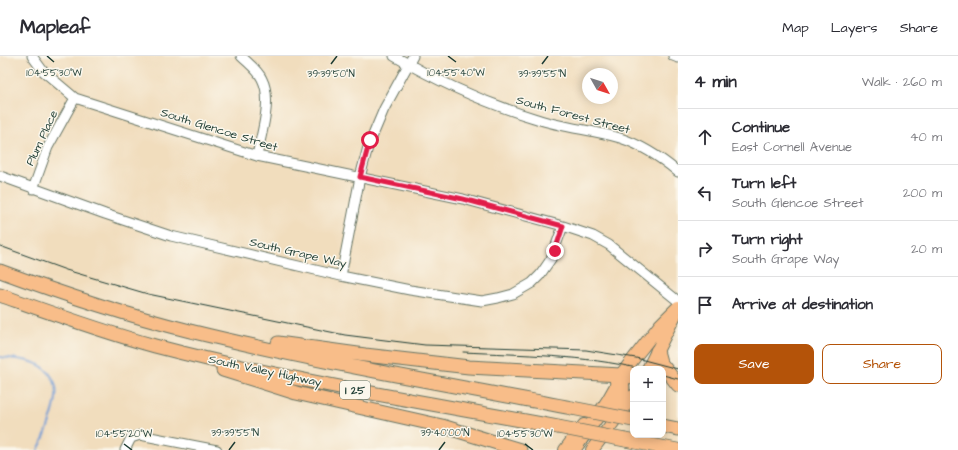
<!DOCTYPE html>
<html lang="en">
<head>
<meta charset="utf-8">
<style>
	body { margin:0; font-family:"Architects Daughter",sans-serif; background:#f7f7f7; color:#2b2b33 }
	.controls { position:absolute; right:12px; bottom:12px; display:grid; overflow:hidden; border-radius:8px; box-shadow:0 2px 10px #0003 }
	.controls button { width:36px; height:36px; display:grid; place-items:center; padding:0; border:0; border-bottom:1px solid #e1e1e2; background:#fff; color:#2b2b33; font:20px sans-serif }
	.compass { position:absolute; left:582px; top:12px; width:36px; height:36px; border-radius:50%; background:#fff; box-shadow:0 2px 10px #0003; rotate:129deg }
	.stop { position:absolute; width:12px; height:12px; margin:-9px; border:3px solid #e11d48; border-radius:50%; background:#fff }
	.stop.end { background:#e11d48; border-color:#fff; box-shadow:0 1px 4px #0008 }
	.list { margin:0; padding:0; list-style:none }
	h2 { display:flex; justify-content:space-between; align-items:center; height:52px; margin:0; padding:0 16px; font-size:17px }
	h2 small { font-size:13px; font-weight:400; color:#7c7c81 }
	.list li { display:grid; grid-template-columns:26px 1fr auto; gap:12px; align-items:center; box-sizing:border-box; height:56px; padding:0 16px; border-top:1px solid #e1e1e2 }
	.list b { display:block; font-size:15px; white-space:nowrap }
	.list p { margin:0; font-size:13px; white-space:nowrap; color:#7c7c81 }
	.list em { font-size:13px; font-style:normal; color:#7c7c81 }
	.actions { display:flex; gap:8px; padding:12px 16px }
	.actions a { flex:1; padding:9px 0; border:1px solid #b45309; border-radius:8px; text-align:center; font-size:14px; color:#b45309 }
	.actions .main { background:#b45309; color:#fff }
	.icon { flex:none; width:22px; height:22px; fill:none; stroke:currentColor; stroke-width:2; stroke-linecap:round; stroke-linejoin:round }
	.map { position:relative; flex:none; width:678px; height:394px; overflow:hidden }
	header { display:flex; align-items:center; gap:24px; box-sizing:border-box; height:56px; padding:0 20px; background:#fff; border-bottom:1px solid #e1e1e2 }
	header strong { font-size:19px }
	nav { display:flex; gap:22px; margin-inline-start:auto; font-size:14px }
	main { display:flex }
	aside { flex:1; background:#fff }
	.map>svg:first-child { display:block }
</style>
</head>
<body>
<header>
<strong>Mapleaf</strong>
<nav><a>Map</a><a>Layers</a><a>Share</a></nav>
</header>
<main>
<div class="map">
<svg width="678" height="394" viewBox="0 0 678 394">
	<rect width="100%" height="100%" fill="#fbf7ec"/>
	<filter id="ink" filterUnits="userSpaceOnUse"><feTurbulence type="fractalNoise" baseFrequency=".025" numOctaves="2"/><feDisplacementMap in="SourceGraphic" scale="8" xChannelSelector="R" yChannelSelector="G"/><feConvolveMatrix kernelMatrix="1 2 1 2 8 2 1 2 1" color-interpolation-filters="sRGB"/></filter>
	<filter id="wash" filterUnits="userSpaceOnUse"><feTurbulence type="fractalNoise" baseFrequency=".012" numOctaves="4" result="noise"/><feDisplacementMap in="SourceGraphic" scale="16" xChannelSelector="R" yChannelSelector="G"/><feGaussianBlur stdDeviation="0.9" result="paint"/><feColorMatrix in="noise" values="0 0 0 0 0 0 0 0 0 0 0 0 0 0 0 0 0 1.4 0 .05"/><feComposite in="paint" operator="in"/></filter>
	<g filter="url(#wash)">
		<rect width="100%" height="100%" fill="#f1ddbd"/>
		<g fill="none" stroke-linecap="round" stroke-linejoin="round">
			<path stroke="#6d9bd5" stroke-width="2" d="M 0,301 C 14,303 34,303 45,313 C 50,317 55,325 56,331 C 59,346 45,381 38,394"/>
		</g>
	</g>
	<g filter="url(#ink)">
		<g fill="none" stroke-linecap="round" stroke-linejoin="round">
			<defs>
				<path id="minor" d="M 32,0 L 43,15 L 75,42 L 257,100 L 463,143 L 563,170 L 593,180 L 609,189 L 678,245
					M 241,0 C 248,7 258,14 262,23 C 273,44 261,78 257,100
					M 394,0 C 439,26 487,48 537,63 C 564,72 593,74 620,82 C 642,89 660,101 678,116
					M 673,0 L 678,2
					M 0,120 L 105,158 L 171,180 L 341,220 L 410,234 L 482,245 L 498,242 L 513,238 L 532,227 L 540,219 L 551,203 L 563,170
					M 33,133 L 48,91 L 75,42
					M 341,220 L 360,121 L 368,91 L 384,53 L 413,0
					M 125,394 L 131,382 L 140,379 L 217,394"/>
				<path id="major" d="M 648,313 L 675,259
					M 616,325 L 660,269 L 678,251
					M 565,394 L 584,369
					M 592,394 L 633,340"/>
				<path id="highway" d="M 0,215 C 62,238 126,259 190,275 C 316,306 445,328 572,352
					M 0,239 C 51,257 103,276 155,290 C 288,325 424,346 558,371
					M 278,287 L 365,299 L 469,311 L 621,319 L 633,321
					M 657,295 L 660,306 L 678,329
					M 223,314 L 296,337 L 442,370 L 520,394
					M 608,360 C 618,347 627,339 621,321
					M 663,370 L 678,373
					M 625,384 L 677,394
					M 574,394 C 590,367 610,349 621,319"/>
			</defs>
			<use href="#minor" stroke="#687564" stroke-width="11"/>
			<use href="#major" stroke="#687564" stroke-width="14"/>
			<use href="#highway" stroke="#687564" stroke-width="15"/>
			<use href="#minor" stroke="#fff" stroke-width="9"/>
			<use href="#major" stroke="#f8bd89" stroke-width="12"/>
			<use href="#highway" stroke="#f8bd89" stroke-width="13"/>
			<path stroke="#1f3d34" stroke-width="1" d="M 0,190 L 66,214 L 148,238 L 345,279 L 425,289 L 586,294 L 636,302 L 678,313
				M 463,296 C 523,299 583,299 641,313
				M 663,319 L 678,323"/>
			<defs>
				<path id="highway-bridge" d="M 572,352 L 633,364
					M 558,371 L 625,384"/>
			</defs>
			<use href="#highway-bridge" stroke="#687564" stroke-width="15" stroke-linecap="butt"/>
			<use href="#highway-bridge" stroke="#f8bd89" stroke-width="13"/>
		</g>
	</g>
	<g fill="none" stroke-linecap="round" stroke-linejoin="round" filter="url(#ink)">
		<path stroke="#e11d48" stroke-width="5" d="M 370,84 L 360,121 L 463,143 L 563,170 L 555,195"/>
	</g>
	<path fill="none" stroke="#1f3d34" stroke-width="1.5" d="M 47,0 L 54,6M 448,0 L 456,6M 331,8 L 337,0M 542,8 L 548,0M 124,388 L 132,394M 525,388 L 533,394M 229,394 L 235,386M 439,394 L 445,386"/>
	<g text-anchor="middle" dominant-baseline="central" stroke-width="3" stroke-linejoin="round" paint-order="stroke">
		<rect fill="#fbf7ec" stroke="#61756b" stroke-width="1" x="340" y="325" width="30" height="18" rx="3"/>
		<g font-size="11" font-weight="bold" fill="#1f3d34">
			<text x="355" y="334">I 25</text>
		</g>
		<g font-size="12" fill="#1f3d34" stroke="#fbf7ec">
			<text transform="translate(573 59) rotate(15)">South Forest Street</text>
			<text transform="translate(219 74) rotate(17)">South Glencoe Street</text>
			<text transform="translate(42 82) rotate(-65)">Plum Place</text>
			<text transform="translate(298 197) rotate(13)">South Grape Way</text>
			<text transform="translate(265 315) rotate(12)">South Valley Highway</text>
		</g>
	</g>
	<g font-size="10" text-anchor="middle" fill="#1f3d34" stroke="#fbf7ec" stroke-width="3" stroke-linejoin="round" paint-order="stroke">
		<text x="54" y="20">104°55'30"W</text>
		<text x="456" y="20">104°55'40"W</text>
		<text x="331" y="21">39°39'50"N</text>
		<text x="542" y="21">39°39'55"N</text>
		<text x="235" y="380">39°39'55"N</text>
		<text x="445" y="380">39°40'00"N</text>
		<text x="124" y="381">104°55'20"W</text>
		<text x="525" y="381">104°55'30"W</text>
	</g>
</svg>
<div class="controls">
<button>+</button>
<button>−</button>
</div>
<svg class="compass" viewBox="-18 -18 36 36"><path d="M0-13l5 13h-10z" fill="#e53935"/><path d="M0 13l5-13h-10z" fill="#7c7c81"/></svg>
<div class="stop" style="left:370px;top:84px"></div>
<div class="stop end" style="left:555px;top:195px"></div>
</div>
<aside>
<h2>4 min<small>Walk · 260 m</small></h2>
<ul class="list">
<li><svg class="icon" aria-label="ahead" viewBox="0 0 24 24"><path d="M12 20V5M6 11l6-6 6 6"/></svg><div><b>Continue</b><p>East Cornell Avenue</p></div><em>40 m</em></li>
<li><svg class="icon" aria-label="left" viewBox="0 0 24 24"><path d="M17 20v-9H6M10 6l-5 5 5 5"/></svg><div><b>Turn left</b><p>South Glencoe Street</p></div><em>200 m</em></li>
<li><svg class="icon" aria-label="right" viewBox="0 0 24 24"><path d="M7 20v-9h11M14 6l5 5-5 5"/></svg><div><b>Turn right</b><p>South Grape Way</p></div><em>20 m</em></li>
<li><svg class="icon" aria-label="arrive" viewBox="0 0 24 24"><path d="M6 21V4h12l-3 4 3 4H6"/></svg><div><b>Arrive at destination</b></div></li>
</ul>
<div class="actions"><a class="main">Save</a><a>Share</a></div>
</aside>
</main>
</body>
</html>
